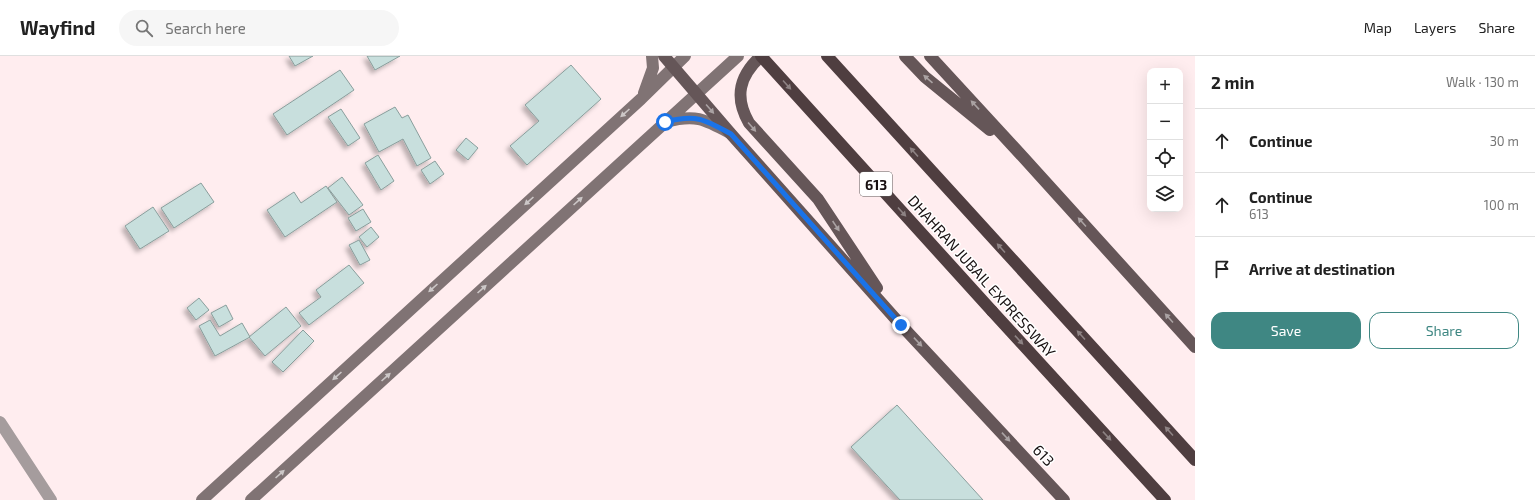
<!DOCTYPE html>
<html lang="en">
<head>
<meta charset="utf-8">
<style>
	body { margin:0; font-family:"Exo 2",sans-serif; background:#f6f6f6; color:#222 }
	.controls { position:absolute; right:12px; top:12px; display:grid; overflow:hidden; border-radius:8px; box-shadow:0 4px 16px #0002 }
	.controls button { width:36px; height:36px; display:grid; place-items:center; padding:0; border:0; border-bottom:1px solid #e0e0e0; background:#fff; color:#222; font:20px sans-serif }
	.stop { position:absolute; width:12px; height:12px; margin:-9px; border:3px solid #1a73e8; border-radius:50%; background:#fff }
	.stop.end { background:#1a73e8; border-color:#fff; box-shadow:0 1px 4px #0008 }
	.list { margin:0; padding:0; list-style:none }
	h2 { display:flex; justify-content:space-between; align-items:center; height:52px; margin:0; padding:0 16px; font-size:17px }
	h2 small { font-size:13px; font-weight:400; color:#767676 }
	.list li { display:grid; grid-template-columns:26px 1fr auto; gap:12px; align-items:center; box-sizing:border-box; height:64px; padding:0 16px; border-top:1px solid #e0e0e0 }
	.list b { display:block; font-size:15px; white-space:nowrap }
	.list p { margin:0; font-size:13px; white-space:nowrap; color:#767676 }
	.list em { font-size:13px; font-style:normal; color:#767676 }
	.actions { display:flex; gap:8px; padding:12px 16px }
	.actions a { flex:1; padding:9px 0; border:1px solid #3f8783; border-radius:12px; text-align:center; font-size:14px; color:#3f8783 }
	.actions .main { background:#3f8783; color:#fff }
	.icon { flex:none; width:22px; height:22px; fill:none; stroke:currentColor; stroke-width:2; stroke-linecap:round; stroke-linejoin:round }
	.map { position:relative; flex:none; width:1195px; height:444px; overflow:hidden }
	header { display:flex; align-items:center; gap:24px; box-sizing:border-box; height:56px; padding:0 20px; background:#fff; border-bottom:1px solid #e0e0e0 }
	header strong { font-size:19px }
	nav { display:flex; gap:22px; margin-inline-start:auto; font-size:14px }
	.search { width:280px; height:36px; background:#f6f6f6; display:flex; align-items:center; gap:10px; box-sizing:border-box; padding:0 14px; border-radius:22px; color:#767676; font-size:15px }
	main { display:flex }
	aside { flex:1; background:#fff }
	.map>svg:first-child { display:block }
</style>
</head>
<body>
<header>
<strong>Wayfind</strong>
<div class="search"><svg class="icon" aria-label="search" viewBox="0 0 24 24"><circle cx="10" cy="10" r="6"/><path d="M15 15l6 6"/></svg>Search here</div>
<nav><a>Map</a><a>Layers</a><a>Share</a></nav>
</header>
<main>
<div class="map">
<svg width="1195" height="444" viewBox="0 0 1195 444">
	<defs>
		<filter id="shadow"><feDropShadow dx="-3.5" dy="3.5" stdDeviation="2" flood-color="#0004"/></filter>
	</defs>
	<rect width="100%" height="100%" fill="#ffedef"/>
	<path fill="#c8dfdd" stroke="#899e9c" filter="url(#shadow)" d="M 289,0 L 313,0 L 295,10 Z
		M 367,0 L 400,0 L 375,14 Z
		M 571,9 L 601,43 L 527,109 L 510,90 L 539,65 L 525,49 Z
		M 340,14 L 354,34 L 287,79 L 273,58 Z
		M 395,51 L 402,62 L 408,59 L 431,102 L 417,110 L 403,83 L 379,96 L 364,68 Z
		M 341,53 L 360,82 L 348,90 L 328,61 Z
		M 466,82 L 478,92 L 468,104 L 456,94 Z
		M 378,99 L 394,125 L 381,134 L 365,107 Z
		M 435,105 L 444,118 L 430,128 L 421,114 Z
		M 342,121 L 363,149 L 349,159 L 328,132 Z
		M 201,127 L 214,146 L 174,172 L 161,152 Z
		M 326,130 L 337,146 L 285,181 L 267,154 L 294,136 L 301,147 Z
		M 153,151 L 169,175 L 140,193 L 125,170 Z
		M 363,153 L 371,166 L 356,175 L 348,162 Z
		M 371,171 L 379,181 L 367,191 L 359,181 Z
		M 359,184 L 370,204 L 360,209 L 349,189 Z
		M 349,209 L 364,227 L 309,269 L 299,257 L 321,241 L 316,234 Z
		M 199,242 L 209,254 L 196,264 L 187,252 Z
		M 226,249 L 233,263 L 219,271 L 211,257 Z
		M 286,251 L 301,270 L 265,300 L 249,281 Z
		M 210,264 L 220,280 L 242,267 L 250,281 L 215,300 L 199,270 Z
		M 303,274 L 314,285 L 283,316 L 272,306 Z
		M 897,349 L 983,444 L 900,444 L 851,391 Z"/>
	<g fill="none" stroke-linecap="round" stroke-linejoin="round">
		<path stroke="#a59c9d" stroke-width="12" d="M 0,366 L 51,444"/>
		<path stroke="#807374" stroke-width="12" d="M 644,37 L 653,12 L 652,0
			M 666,66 C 695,58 704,63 730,77
			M 202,444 L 641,43 L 685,0
			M 251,444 L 738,0"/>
		<path stroke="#655658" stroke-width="12" d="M 664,0 L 731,78 L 901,269 L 1064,444
			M 761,0 C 739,20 734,41 749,67 L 818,143 L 877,232
			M 905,0 L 925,21 L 990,74
			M 930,0 L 1023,101 L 1195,291"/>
		<path stroke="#4f3e40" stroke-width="12" d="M 827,0 L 1195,404
			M 992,255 L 1165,444"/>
		<path stroke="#4f3e40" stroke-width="12" d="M 761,0 L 992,255"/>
	</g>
	<defs><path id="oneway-solid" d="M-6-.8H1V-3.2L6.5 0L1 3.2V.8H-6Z"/></defs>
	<g fill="#aaa2a3">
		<use href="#oneway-solid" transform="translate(928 23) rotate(-139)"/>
		<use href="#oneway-solid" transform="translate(975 49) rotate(-133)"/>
		<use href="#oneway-solid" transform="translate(710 53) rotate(49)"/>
		<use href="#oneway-solid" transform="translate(752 71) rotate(49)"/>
		<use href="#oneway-solid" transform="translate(1082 166) rotate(-132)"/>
		<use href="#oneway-solid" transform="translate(836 170) rotate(56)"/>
		<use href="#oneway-solid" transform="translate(1169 262) rotate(-132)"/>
		<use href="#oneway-solid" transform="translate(918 286) rotate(47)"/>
		<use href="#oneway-solid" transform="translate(1006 381) rotate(47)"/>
	</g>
	<g fill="#8d8283">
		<use href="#oneway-solid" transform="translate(787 29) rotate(48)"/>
		<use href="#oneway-solid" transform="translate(914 96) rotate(-132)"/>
		<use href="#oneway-solid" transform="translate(902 156) rotate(48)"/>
		<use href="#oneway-solid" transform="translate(1001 192) rotate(-132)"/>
		<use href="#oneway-solid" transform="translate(1081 279) rotate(-132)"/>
		<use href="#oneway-solid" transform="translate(1019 284) rotate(47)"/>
		<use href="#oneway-solid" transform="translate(1169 375) rotate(-132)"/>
		<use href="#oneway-solid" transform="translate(1107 380) rotate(47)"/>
	</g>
	<g fill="#ccc7c7">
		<use href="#oneway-solid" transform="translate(625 57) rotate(138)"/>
		<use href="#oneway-solid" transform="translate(529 145) rotate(138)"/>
		<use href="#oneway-solid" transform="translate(578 145) rotate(-42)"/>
		<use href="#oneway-solid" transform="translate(433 232) rotate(138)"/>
		<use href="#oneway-solid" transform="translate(482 233) rotate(-42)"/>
		<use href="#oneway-solid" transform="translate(337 320) rotate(138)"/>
		<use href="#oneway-solid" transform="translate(386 321) rotate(-42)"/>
		<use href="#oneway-solid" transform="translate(280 418) rotate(-42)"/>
	</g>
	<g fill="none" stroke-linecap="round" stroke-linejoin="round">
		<path stroke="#1a73e8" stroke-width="5" d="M 665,66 C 696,58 704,63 731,78 L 901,269"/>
	</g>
	<g text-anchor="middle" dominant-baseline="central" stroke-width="3" stroke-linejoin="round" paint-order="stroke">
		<rect fill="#fff" stroke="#5d5858" stroke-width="1" x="860" y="116" width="32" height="24" rx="3"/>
		<g font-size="14" font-weight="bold" fill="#181011">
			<text x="876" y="128">613</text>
		</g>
		<g font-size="15" fill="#181011" stroke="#fff">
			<text transform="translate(982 220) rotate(48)">DHAHRAN JUBAIL EXPRESSWAY</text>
			<text transform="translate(1044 399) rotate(47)">613</text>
		</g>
	</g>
</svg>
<div class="controls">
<button>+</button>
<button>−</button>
<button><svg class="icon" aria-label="locate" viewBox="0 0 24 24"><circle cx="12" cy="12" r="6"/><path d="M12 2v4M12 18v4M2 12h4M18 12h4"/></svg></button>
<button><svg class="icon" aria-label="layers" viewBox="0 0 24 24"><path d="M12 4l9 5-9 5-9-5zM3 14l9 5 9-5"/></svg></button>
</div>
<div class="stop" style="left:665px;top:66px"></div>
<div class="stop end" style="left:901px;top:269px"></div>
</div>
<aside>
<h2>2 min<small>Walk · 130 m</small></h2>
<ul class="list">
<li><svg class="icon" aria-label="ahead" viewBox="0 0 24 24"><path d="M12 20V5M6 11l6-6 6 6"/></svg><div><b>Continue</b></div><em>30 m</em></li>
<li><svg class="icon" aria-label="ahead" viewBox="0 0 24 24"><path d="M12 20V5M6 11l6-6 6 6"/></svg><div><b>Continue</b><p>613</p></div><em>100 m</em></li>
<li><svg class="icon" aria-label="arrive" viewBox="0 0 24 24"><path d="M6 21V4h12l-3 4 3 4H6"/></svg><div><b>Arrive at destination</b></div></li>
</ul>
<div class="actions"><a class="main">Save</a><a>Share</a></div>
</aside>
</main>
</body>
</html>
